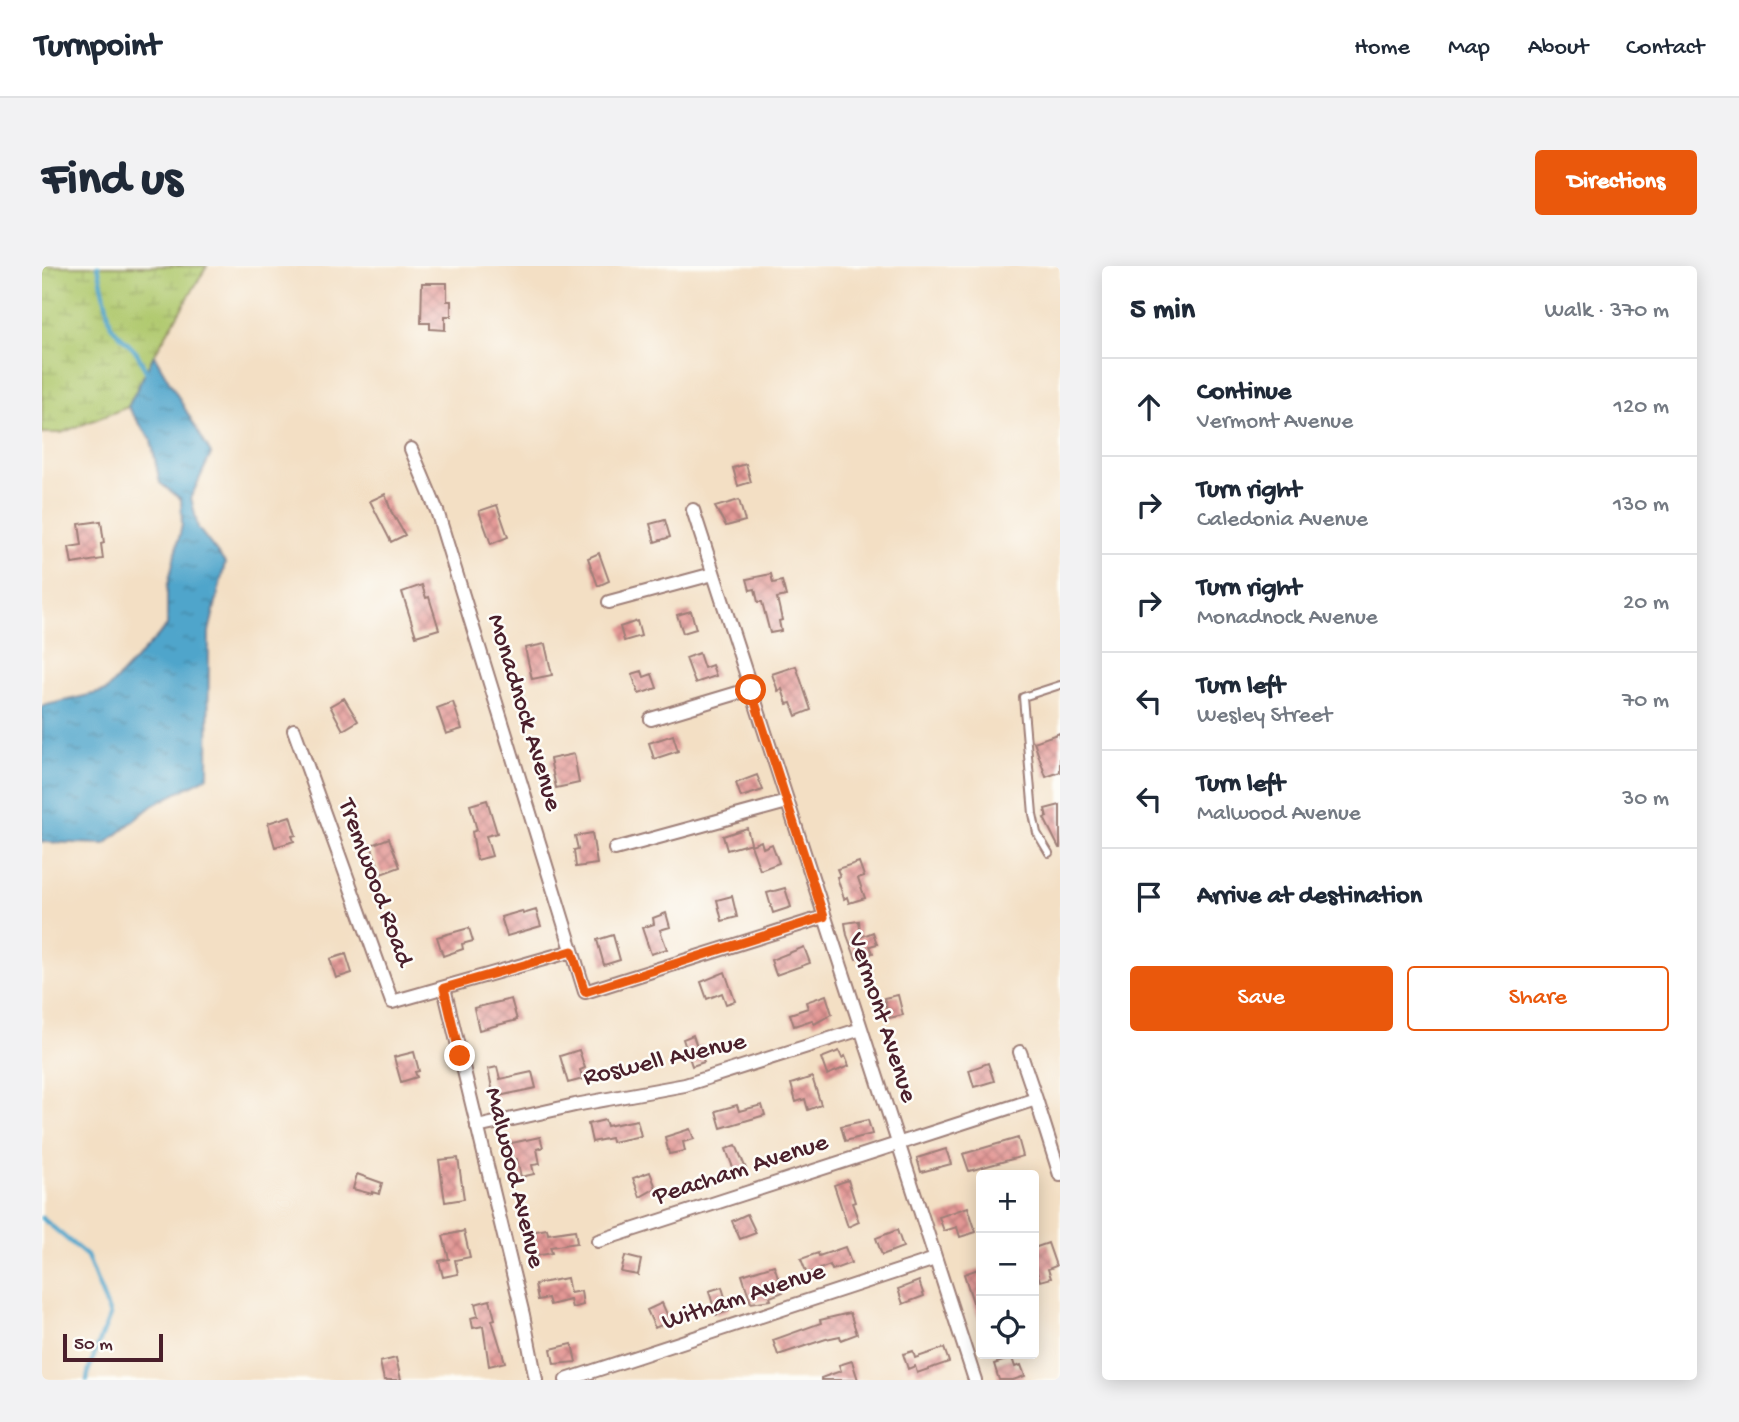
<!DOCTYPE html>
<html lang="en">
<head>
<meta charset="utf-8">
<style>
	body { margin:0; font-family:"Gochi Hand",sans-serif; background:#f2f2f3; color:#1f2937 }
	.controls { position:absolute; right:21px; bottom:21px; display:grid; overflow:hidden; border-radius:7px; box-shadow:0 4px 18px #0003 }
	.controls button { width:63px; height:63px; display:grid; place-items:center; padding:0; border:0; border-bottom:2px solid #e0e1e3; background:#fff; color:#1f2937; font:35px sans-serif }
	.scale { position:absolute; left:21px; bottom:18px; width:100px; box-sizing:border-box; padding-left:7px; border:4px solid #4a1f2b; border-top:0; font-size:19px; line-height:24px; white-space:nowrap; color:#4a1f2b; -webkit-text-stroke:5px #fdfcf7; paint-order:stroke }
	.stop { position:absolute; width:21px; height:21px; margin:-16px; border:5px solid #ea580c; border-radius:50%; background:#fff }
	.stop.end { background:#ea580c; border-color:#fff; box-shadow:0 2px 7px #0008 }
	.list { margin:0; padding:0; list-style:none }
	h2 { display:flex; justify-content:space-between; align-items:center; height:91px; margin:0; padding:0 28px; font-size:30px }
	h2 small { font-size:23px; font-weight:400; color:#747a83 }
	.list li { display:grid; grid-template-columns:46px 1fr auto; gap:21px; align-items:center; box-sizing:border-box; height:98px; padding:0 28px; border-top:2px solid #e0e1e3 }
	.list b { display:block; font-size:26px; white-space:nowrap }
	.list p { margin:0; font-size:23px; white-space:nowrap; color:#747a83 }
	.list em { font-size:23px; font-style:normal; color:#747a83 }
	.actions { display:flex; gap:14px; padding:21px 28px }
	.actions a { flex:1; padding:16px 0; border:2px solid #ea580c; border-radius:7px; text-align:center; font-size:24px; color:#ea580c }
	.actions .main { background:#ea580c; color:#fff }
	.icon { flex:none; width:38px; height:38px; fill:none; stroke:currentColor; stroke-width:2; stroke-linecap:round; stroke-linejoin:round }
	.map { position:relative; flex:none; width:1018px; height:1114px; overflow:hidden; border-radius:7px }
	header { display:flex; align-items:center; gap:42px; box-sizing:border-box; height:98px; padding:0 35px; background:#fff; border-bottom:2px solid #e0e1e3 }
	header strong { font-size:33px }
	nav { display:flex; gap:38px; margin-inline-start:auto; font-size:24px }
	.intro { display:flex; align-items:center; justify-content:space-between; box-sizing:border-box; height:168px; padding:0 42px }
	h1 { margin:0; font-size:49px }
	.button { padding:18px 32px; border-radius:7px; background:#ea580c; color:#fff; font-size:24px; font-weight:700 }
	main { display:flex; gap:42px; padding:0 42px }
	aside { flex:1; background:#fff; border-radius:7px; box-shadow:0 4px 18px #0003 }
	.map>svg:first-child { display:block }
</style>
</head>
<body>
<header>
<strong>Turnpoint</strong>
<nav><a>Home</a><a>Map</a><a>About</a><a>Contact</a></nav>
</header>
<div class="intro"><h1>Find us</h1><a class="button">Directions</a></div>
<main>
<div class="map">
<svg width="1018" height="1114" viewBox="0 0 1018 1114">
	<defs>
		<pattern id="wetland-marsh" width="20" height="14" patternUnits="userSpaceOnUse" patternTransform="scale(1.75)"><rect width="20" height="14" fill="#b0c96e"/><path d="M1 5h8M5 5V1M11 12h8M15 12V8" fill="none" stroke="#99ac5f"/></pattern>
		<pattern id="water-ripples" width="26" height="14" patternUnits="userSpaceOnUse" patternTransform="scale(1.75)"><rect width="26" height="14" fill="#4fa5cb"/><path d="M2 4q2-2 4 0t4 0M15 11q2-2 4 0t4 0" fill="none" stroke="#4486a5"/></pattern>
		<pattern id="building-cross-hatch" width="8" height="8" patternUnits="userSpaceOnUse" patternTransform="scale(1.75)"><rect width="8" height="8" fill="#e49996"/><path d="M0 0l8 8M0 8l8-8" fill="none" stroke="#bb7c7b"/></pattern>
	</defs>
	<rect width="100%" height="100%" fill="#fdfcf7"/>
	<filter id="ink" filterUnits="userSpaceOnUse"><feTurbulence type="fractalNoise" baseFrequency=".0143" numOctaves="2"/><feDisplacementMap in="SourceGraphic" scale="14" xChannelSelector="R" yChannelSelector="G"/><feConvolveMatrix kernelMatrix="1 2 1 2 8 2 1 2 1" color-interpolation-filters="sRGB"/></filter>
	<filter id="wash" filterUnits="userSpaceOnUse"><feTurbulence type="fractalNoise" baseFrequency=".00686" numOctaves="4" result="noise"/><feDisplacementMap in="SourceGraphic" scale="28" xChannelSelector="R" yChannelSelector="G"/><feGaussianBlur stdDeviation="1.57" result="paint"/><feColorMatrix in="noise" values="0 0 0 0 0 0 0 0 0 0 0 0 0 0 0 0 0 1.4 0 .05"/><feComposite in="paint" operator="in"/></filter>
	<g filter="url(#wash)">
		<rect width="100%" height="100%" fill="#f3dfc4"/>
		<path fill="url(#wetland-marsh)" stroke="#7d744c" stroke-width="2" d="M 0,0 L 165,0 L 112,89 L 86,141 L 19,167 L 0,167 Z"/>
		<path fill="url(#water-ripples)" stroke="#4c627b" stroke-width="2" d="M 112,89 L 169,188 L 149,231 L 156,262 L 183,297 L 167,366 L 166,511 L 111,539 L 63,578 L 0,576 L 0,440 L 64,425 L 125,360 L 125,322 L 140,259 L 139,233 L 118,217 L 109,174 L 86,141 Z"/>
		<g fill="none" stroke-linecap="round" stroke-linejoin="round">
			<path stroke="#4fa5cb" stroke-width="4.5" d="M 56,0 L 69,60 L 95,87 L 105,107
				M 0,952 L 45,990 L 68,1049 L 47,1103 L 45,1114"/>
		</g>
		<g id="blocks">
			<path fill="url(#building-cross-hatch)" d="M 380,17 L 405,17 L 405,35 L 409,35 L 409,50 L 403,50 L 403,64 L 388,63 L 388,57 L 379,57 Z
				M 704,198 L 709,216 L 696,220 L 691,202 Z
				M 343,228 L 349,245 L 363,269 L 349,276 L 328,235 Z
				M 697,234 L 703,255 L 684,260 L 673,241 Z
				M 455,239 L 466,271 L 449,278 L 437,245 Z
				M 623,254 L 628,271 L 613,276 L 608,258 Z
				M 59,255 L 62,277 L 59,278 L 61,293 L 30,298 L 27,281 L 40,279 L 37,258 Z
				M 557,287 L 567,315 L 556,320 L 546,292 Z
				M 729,308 L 731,317 L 740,315 L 744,330 L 735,332 L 740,354 L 737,355 L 739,365 L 728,367 L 720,336 L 716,336 L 713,323 L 708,324 L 705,313 Z
				M 380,319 L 384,332 L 387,331 L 397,363 L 374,370 L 360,326 Z
				M 649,345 L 654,363 L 641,367 L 635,349 Z
				M 595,355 L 599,370 L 582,375 L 578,361 Z
				M 503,378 L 510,409 L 490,413 L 483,382 Z
				M 657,387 L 662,402 L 670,399 L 674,410 L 653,417 L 644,392 Z
				M 754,400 L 769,444 L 754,450 L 749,437 L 745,438 L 740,423 L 736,425 L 730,408 Z
				M 600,405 L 602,411 L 610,408 L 615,422 L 597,428 L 590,408 Z
				M 302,432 L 316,455 L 301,464 L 288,440 Z
				M 411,436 L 420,463 L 404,468 L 395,442 Z
				M 1018,467 L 1018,506 L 1004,511 L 992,476 Z
				M 631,469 L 636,485 L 612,493 L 607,477 Z
				M 532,488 L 537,517 L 514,522 L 508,493 Z
				M 715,509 L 721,524 L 699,531 L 694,517 Z
				M 445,534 L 455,567 L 444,570 L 450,590 L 435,594 L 430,566 L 435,564 L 428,539 Z
				M 1018,539 L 1018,582 L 1017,582 L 1002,552 L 1005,551 L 1003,543 Z
				M 248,550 L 254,569 L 250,570 L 252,575 L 233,581 L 226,557 Z
				M 705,562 L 709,577 L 685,584 L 681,570 Z
				M 550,567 L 555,598 L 534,601 L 532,584 L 536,583 L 533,570 Z
				M 347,572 L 358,601 L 339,608 L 329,579 Z
				M 719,575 L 721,582 L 730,578 L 737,597 L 718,604 L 709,579 Z
				M 817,596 L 822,610 L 816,612 L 823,632 L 807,637 L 805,631 L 802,633 L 795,611 L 798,610 L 795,603 Z
				M 743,622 L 749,641 L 731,647 L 725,627 Z
				M 690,630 L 695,651 L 680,655 L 675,634 Z
				M 494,644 L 499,660 L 465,670 L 459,651 L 480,645 L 481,648 Z
				M 624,647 L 628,661 L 618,664 L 625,683 L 609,688 L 600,662 L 612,658 L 611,652 Z
				M 817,655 L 819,671 L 831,666 L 835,678 L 828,680 L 831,687 L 814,693 L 805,669 L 803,657 Z
				M 427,662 L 431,675 L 420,678 L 421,683 L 401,690 L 395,671 Z
				M 571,669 L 578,694 L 562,699 L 555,674 Z
				M 762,681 L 768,697 L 734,709 L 729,694 Z
				M 304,688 L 310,707 L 294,712 L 288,693 Z
				M 683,706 L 693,735 L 684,738 L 680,727 L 665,733 L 659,716 Z
				M 784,729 L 790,748 L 772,758 L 770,754 L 752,760 L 748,748 L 766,742 L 764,736 Z
				M 856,729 L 861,749 L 847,752 L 842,732 Z
				M 469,733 L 475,754 L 437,764 L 432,742 Z
				M 651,769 L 655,781 L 659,779 L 663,789 L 660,790 L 662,796 L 650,800 L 641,773 Z
				M 537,784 L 543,802 L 538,804 L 541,813 L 526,817 L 518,790 Z
				M 797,785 L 800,792 L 803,790 L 807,800 L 785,809 L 779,792 Z
				M 372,786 L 377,805 L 373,806 L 375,811 L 359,816 L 352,791 Z
				M 946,797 L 952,815 L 932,821 L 927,804 Z
				M 455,801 L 458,813 L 490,806 L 494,822 L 452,831 L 446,803 Z
				M 770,811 L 779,839 L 766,844 L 763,833 L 754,836 L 749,818 Z
				M 695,839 L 697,845 L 720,839 L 723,849 L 679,862 L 674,845 Z
				M 563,854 L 565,860 L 595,854 L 599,870 L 570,876 L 569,872 L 550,876 L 546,858 Z
				M 826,854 L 830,868 L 803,875 L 799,860 Z
				M 648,863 L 652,873 L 641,876 L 643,885 L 627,888 L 623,871 Z
				M 498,871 L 501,881 L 495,883 L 498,898 L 490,899 L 492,908 L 479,911 L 475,893 L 468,894 L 465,878 Z
				M 976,872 L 981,890 L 927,905 L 921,888 Z
				M 694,879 L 704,903 L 693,907 L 684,883 Z
				M 904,883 L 909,898 L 879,906 L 875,892 Z
				M 416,892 L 422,933 L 403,936 L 397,894 Z
				M 608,906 L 614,922 L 598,931 L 591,912 Z
				M 315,908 L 340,917 L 337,928 L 330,926 L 330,928 L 311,923 Z
				M 806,914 L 813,936 L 810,937 L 817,956 L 806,961 L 792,919 Z
				M 926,941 L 934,966 L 918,971 L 915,961 L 902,965 L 897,951 Z
				M 705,948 L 714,967 L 698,973 L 690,955 Z
				M 505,963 L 506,968 L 533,964 L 535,977 L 508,981 L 510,987 L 487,991 L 484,977 L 491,976 L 489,966 Z
				M 855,964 L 861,981 L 840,989 L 834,972 Z
				M 422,965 L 428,991 L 413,994 L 416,1008 L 401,1011 L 397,995 L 407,993 L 401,970 Z
				M 1006,977 L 1014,1000 L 1006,1003 L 1009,1012 L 998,1015 L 992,997 L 992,982 Z
				M 803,981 L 809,997 L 790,1004 L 788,999 L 765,1008 L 759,993 L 776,987 L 777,990 Z
				M 583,990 L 599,994 L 596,1009 L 579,1006 Z
				M 732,999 L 741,1026 L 728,1031 L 729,1034 L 709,1037 L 700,1009 Z
				M 939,1002 L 939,1058 L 938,1058 L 922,1008 Z
				M 525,1012 L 528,1027 L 539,1025 L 541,1039 L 530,1042 L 528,1034 L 508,1039 L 506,1032 L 496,1034 L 493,1018 Z
				M 877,1015 L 882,1030 L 861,1038 L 856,1023 Z
				M 680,1021 L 687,1045 L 674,1049 L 667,1025 Z
				M 448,1034 L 453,1053 L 450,1054 L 463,1096 L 447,1100 L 441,1060 L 431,1062 L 429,1052 L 436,1050 L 433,1038 Z
				M 620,1037 L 628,1055 L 613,1062 L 605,1044 Z
				M 808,1047 L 815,1068 L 799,1074 L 798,1070 L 784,1073 L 736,1089 L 731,1074 L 779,1057 L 778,1054 Z
				M 530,1078 L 534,1096 L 512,1098 L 509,1083 Z
				M 902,1082 L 907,1096 L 875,1107 L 873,1100 L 866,1103 L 861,1088 L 871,1085 L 873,1092 Z
				M 354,1092 L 359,1114 L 342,1114 L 338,1096 Z
				M 970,1092 L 973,1101 L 979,1099 L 983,1110 L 971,1114 L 957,1114 L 952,1098 Z
				M 810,1095 L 816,1114 L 779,1114 L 779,1112 L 799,1105 L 797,1099 Z"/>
		</g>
	</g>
	<g filter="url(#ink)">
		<use href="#blocks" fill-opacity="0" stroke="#9e7f78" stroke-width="2"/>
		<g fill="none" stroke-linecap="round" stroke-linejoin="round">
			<defs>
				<path id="lane" d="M 1007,587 L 995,567 L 991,548 L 981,431 L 1018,419"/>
				<path id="street" d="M 369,183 L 395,245 L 543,726 L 782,651
					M 651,244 L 933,1114
					M 567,336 L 671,308
					M 609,453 L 709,423
					M 252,464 L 350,736 L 530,685
					M 573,583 L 745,536
					M 402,722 L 481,1049 L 494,1114
					M 978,786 L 994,833
					M 435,861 L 533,839 L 643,819 L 819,763
					M 556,975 L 994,833 L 1018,909
					M 524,1114 L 893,993"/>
			</defs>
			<use href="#lane" stroke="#9e7f78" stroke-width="10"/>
			<use href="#street" stroke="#9e7f78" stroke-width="16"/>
			<use href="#lane" stroke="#fff" stroke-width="6"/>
			<use href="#street" stroke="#fff" stroke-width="12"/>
		</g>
	</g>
	<g fill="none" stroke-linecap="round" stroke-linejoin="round" filter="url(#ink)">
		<path stroke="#ea580c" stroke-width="9" d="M 418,790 L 402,722 L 530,685 L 543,726 L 782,651 L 709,424"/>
	</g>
	<g text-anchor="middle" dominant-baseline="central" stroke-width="5" stroke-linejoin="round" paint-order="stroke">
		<g font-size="26" fill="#4a1f2b" stroke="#fdfcf7">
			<text transform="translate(481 447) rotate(73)">Monadnock Avenue</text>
			<text transform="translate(332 617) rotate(70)">Tremwood Road</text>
			<text transform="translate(839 752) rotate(72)">Vermont Avenue</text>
			<text transform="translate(623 795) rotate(-13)">Roswell Avenue</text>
			<text transform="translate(699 905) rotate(-18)">Peacham Avenue</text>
			<text transform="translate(471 912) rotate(76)">Malwood Avenue</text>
			<text transform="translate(702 1032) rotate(-18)">Witham Avenue</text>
		</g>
	</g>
</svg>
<div class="controls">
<button>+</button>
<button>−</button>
<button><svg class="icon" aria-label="locate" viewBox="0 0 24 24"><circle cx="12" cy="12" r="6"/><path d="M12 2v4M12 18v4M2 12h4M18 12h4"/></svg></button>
</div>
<div class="scale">50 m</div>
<div class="stop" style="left:709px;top:424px"></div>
<div class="stop end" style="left:418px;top:790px"></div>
</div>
<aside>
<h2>5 min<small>Walk · 370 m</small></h2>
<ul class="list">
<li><svg class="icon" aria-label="ahead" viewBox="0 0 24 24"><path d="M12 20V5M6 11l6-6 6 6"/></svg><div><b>Continue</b><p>Vermont Avenue</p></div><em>120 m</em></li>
<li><svg class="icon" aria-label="right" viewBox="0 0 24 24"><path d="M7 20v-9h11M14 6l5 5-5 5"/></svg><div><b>Turn right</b><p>Caledonia Avenue</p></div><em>130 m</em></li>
<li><svg class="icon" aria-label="right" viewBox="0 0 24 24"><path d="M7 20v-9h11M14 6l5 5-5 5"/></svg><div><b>Turn right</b><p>Monadnock Avenue</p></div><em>20 m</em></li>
<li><svg class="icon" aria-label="left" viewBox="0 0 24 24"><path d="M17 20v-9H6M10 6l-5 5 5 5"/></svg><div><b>Turn left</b><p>Wesley Street</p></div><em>70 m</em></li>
<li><svg class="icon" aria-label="left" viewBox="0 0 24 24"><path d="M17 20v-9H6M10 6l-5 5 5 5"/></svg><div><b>Turn left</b><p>Malwood Avenue</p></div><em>30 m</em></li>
<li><svg class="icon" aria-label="arrive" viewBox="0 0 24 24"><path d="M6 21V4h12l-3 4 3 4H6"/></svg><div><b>Arrive at destination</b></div></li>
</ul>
<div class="actions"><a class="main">Save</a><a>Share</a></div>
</aside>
</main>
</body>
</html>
